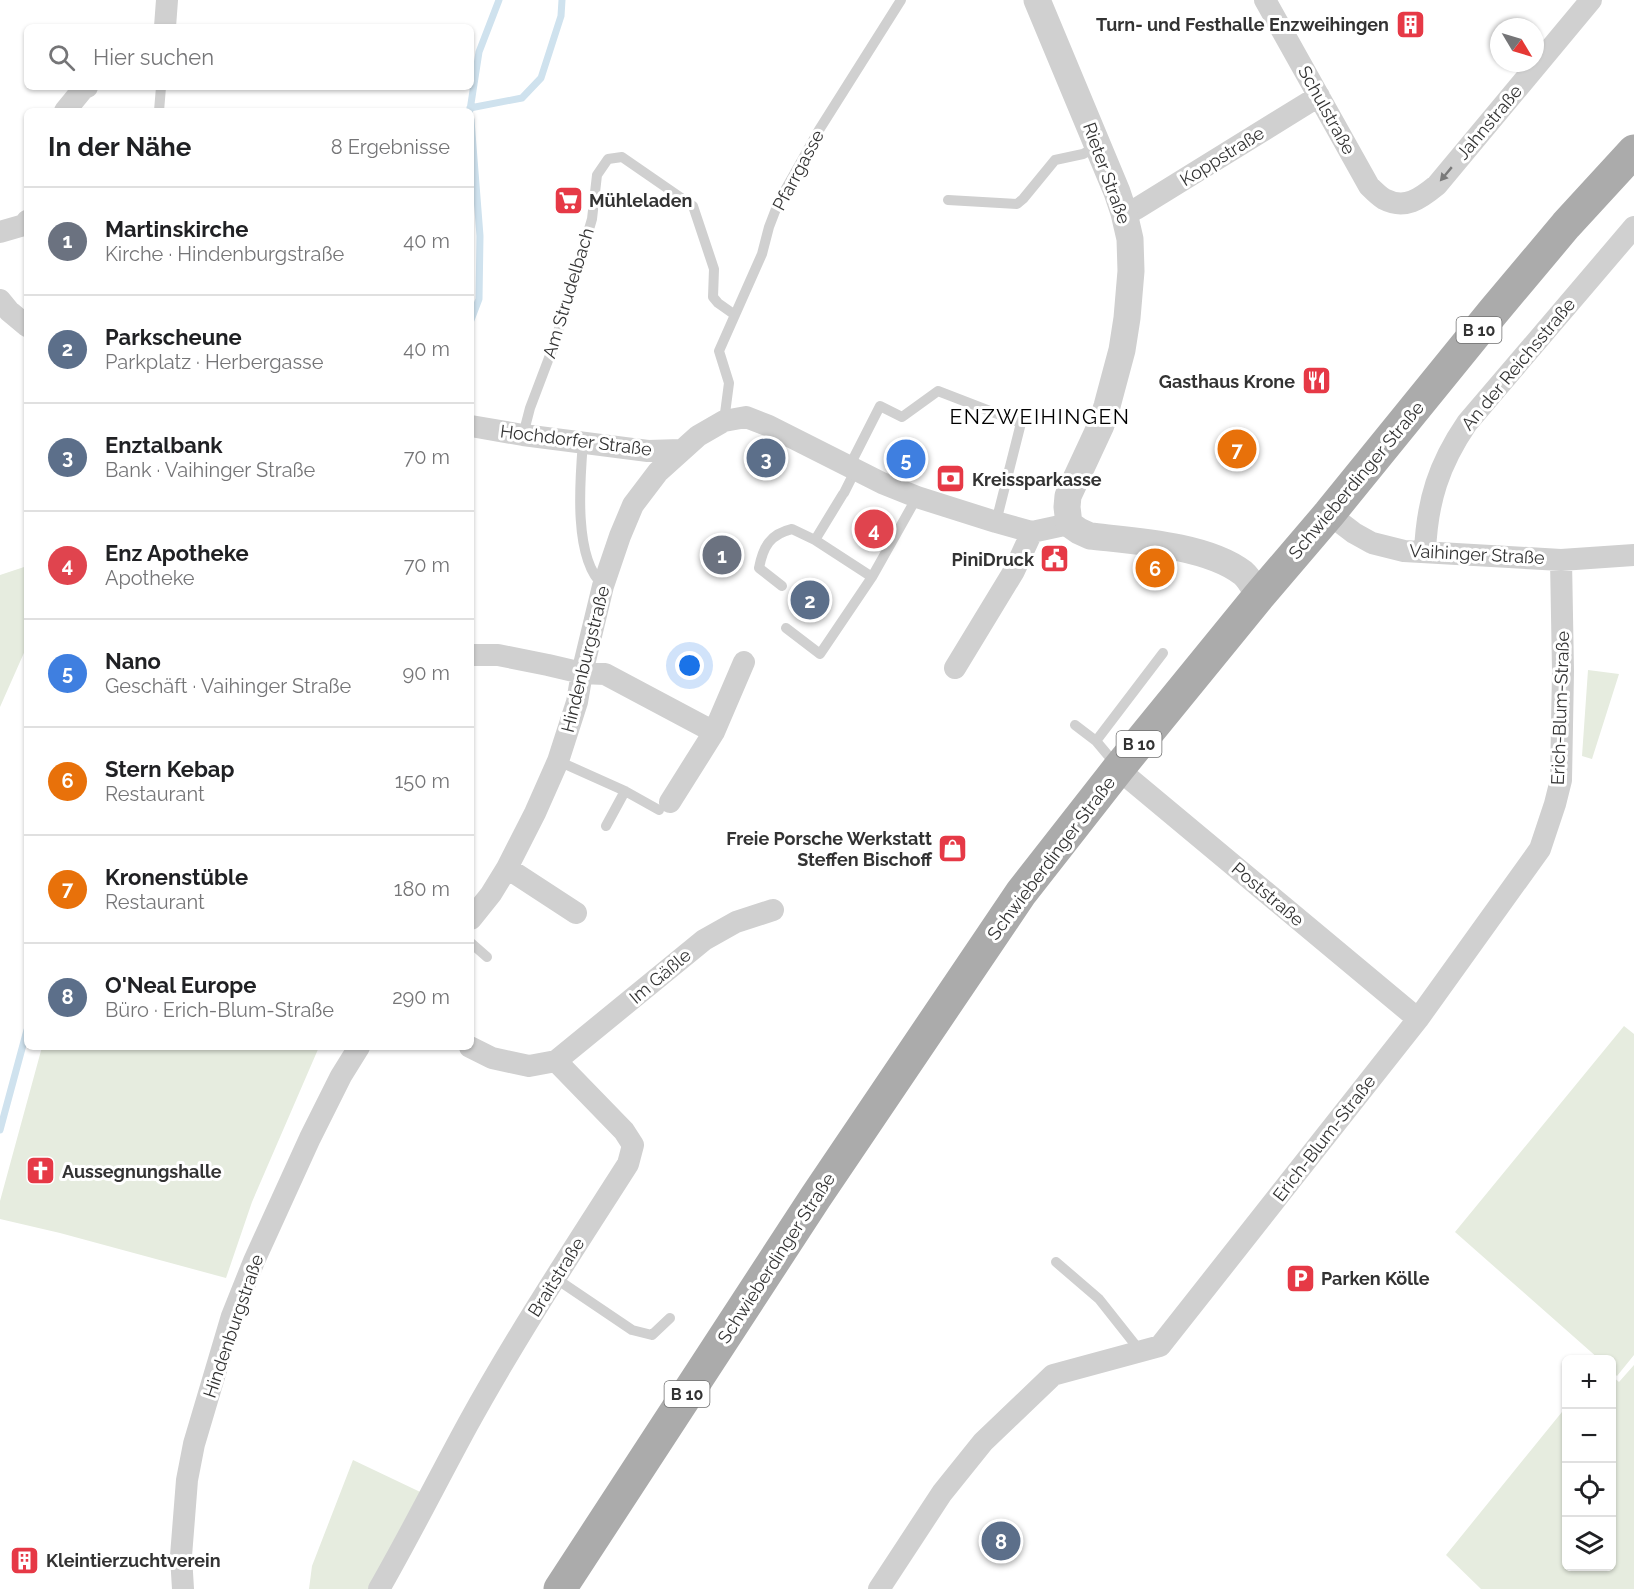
<!DOCTYPE html>
<html lang="de">
<head>
<meta charset="utf-8">
<style>
	body { margin:0; font-family:Raleway,sans-serif; background:#f6f6f6; color:#202124 }
	.controls { position:absolute; right:18px; bottom:18px; display:grid; overflow:hidden; border-radius:9px; box-shadow:0 2px 4px #0004 }
	.controls button { width:54px; height:54px; display:grid; place-items:center; padding:0; border:0; border-bottom:2px solid #e0e0e0; background:#fff; color:#202124; font:30px sans-serif }
	.compass { position:absolute; left:1490px; top:18px; width:54px; height:54px; border-radius:50%; background:#fff; box-shadow:0 2px 4px #0004; rotate:128deg }
	.you { position:absolute; left:690px; top:666px; width:21px; height:21px; margin:-15px; border:4px solid #fff; border-radius:50%; background:#1a73e8; box-shadow:0 0 0 9px #1a73e833 }
	.badge { display:grid; place-items:center; width:39px; height:39px; border-radius:50%; background:#e63946; color:#fff; font-size:20px; font-weight:700 }
	.pin { position:absolute; translate:-50% -50%; border:3px solid #fff; box-shadow:0 2px 6px #0006 }
	.list { margin:0; padding:0; list-style:none }
	h2 { display:flex; justify-content:space-between; align-items:center; height:78px; margin:0; padding:0 24px; font-size:26px }
	h2 small { font-size:20px; font-weight:400; color:#757577 }
	.list li { display:grid; grid-template-columns:39px 1fr auto; gap:18px; align-items:center; box-sizing:border-box; height:108px; padding:0 24px; border-top:2px solid #e0e0e0 }
	.list b { display:block; font-size:22px; white-space:nowrap }
	.list p { margin:0; font-size:20px; white-space:nowrap; color:#757577 }
	.list em { font-size:20px; font-style:normal; color:#757577 }
	.icon { flex:none; width:33px; height:33px; fill:none; stroke:currentColor; stroke-width:2; stroke-linecap:round; stroke-linejoin:round }
	.map { position:relative; flex:none; width:1634px; height:1589px; overflow:hidden }
	.search { position:absolute; background:#fff; box-shadow:0 2px 4px #0004; left:24px; top:24px; width:450px; height:66px; display:flex; align-items:center; gap:15px; box-sizing:border-box; padding:0 21px; border-radius:9px; color:#757577; font-size:22px }
	.panel { position:absolute; background:#fff; box-shadow:0 2px 4px #0004; left:24px; top:108px; width:450px; height:942px; border-radius:9px }
	.map>svg:first-child { display:block }
</style>
</head>
<body>
<div class="map">
<svg width="1634" height="1589" viewBox="0 0 1634 1589">
	<rect width="100%" height="100%" fill="#fff"/>
	<path fill="#e6ecdf" d="M 27,566 L 27,646 L 0,707 L 0,575 Z
		M 1588,670 L 1619,674 L 1592,759 L 1582,756 Z
		M 1624,1026 L 1634,1034 L 1634,1355 L 1617,1376 L 1612,1371 L 1612,1360 L 1599,1359 L 1455,1232 Z
		M 42,1047 L 319,1047 L 252,1202 L 226,1278 L 60,1233 L 0,1219 L 0,1201 Z
		M 1634,1365 L 1634,1589 L 1481,1589 L 1446,1555 L 1566,1407 L 1566,1566 L 1612,1566 L 1612,1376 L 1619,1382 Z
		M 353,1460 L 435,1499 L 385,1589 L 309,1589 L 312,1566 Z"/>
	<g fill="none" stroke-linecap="round" stroke-linejoin="round">
		<path stroke="#cfe2ee" stroke-width="7" d="M 470,108 L 522,98 L 541,78 L 561,16 L 562,0
			M 470,110 L 479,52 L 499,0
			M 471,120 L 480,236 L 479,299 L 471,320
			M 0,1130 L 27,1030"/>
		<path stroke="#d0d0d0" stroke-width="10" d="M 159,111 L 161,87
			M 948,200 L 1017,204 L 1023,199 L 1055,160 L 1083,154 L 1098,146
			M 724,421 L 729,383 L 719,351 L 762,254 L 769,227 L 779,201 L 819,130 L 901,0
			M 523,435 L 530,408 L 555,342 L 582,253 L 592,219 L 597,175 L 608,159 L 622,157 L 693,206 L 714,269 L 713,297 L 718,303 L 735,315
			M 583,442 C 580,479 573,559 603,585
			M 849,467 L 880,406 L 902,417 L 938,391 L 1021,423 L 996,522
			M 844,493 L 855,471
			M 815,540 L 843,494
			M 782,586 L 759,568 C 763,547 770,534 792,529 L 815,540 L 872,577 L 917,497
			M 786,628 L 820,654 L 872,577
			M 1075,725 L 1096,741 L 1163,653
			M 1096,741 L 1117,766
			M 558,761 L 625,791 L 659,810
			M 606,826 L 625,791
			M 471,943 L 487,957
			M 1056,1262 L 1099,1299 L 1141,1352
			M 555,1278 L 632,1330 L 652,1335 L 670,1318"/>
		<path stroke="#d0d0d0" stroke-width="22" d="M 1265,0 L 1369,186 C 1373,190 1379,196 1384,199 C 1405,210 1420,199 1437,185 L 1591,0
			M 165,27 L 167,0
			M 65,111 L 83,89 L 87,87
			M 1124,213 L 1136,209 L 1319,96
			M 0,232 L 24,225 L 27,221
			M 0,300 L 9,311 L 27,326
			M 471,426 L 523,435 L 648,451 L 681,450
			M 1329,514 L 1354,533 L 1372,543 L 1404,551 L 1561,560 L 1634,555
			M 1425,552 C 1427,501 1439,464 1467,423 L 1634,227
			M 471,655 L 498,655 L 548,665 L 582,673 L 605,674 L 714,732 L 670,802
			M 955,668 L 1014,571 L 1032,532
			M 714,732 L 744,662
			M 1118,769 L 1418,1019
			M 507,868 L 576,913
			M 471,919 L 491,894 L 507,868 L 535,813 L 558,761 L 577,702 L 582,673 L 603,586 L 620,536 L 633,505 L 658,472 L 698,436 L 724,421 L 746,417 L 769,426 L 882,483 L 917,497 L 996,522 L 1032,532 L 1069,524
			M 556,1061 L 704,940 L 736,922 L 773,910
			M 183,1589 L 181,1556 L 187,1480 L 194,1444 L 232,1316 L 254,1261 L 310,1138 L 341,1076 L 359,1047
			M 379,1589 C 410,1535 438,1479 468,1424 C 517,1335 573,1250 628,1164 L 633,1145 L 624,1131 L 556,1061 L 529,1066 L 492,1058 L 470,1047
			M 879,1589 L 942,1493 L 983,1442 L 1053,1375 L 1160,1346 L 1418,1019 L 1540,849 L 1555,804 L 1561,780 L 1563,671 L 1561,560"/>
		<path stroke="#d0d0d0" stroke-width="27" d="M 1037,0 L 1117,192 L 1124,213 L 1130,239 L 1131,271 L 1127,318 L 1122,350 L 1107,406 L 1101,425 L 1068,496 L 1067,507 L 1069,524 L 1079,531 L 1090,536 C 1134,541 1207,545 1243,573 C 1250,579 1254,588 1259,596"/>
		<path stroke="#ababab" stroke-width="33" d="M 560,1589 L 815,1198 L 1021,893 L 1118,769 L 1259,596 L 1329,514 L 1493,312 L 1566,225 L 1634,151"/>
	</g>
	<defs><path id="oneway-solid" d="M-6-.8H1V-3.2L6.5 0L1 3.2V.8H-6Z" transform="scale(1.5)"/></defs>
	<use fill="#7a7a7a" href="#oneway-solid" transform="translate(1446 174) rotate(130)"/>
	<defs>
		<symbol id="building-square" viewBox="-11 -11 22 22"><rect x="-9" y="-9" width="18" height="18" rx="4" fill="#e63946" stroke="#fff"/><path d="M-4-6H4V6H1V3H-1V6H-4ZM-2.5-4.3h1.7v1.8h-1.7ZM.8-4.3h1.7v1.8H.8ZM-2.5-1h1.7V.8h-1.7ZM.8-1h1.7V.8H.8Z" fill="#fff"/></symbol>
		<symbol id="supermarket-square" viewBox="-11 -11 22 22"><rect x="-9" y="-9" width="18" height="18" rx="4" fill="#e63946" stroke="#fff"/><path d="M-6-5.5h2.5l.6 2H6L4.5 2H-2.5L-4.4-4H-6ZM-1.5 3.2a1.3 1.3 0 1 0 .1 0ZM3 3.2a1.3 1.3 0 1 0 .1 0Z" fill="#fff"/></symbol>
		<symbol id="restaurant-square" viewBox="-11 -11 22 22"><rect x="-9" y="-9" width="18" height="18" rx="4" fill="#e63946" stroke="#fff"/><path d="M-5-6h1v4h1v-4h1v4h1v-4h1v5L-1.5 .5V6h-2V.5L-5-1ZM5-6V6H3V1.5H1.5Q1.5-4 5-6Z" fill="#fff"/></symbol>
		<symbol id="bank-square" viewBox="-11 -11 22 22"><rect x="-9" y="-9" width="18" height="18" rx="4" fill="#e63946" stroke="#fff"/><path d="M-6-4H6V4H-6ZM0-2.3a2.3 2.3 0 1 0 0 4.6a2.3 2.3 0 1 0 0-4.6Z" fill="#fff"/></symbol>
		<symbol id="civic-square" viewBox="-11 -11 22 22"><rect x="-9" y="-9" width="18" height="18" rx="4" fill="#e63946" stroke="#fff"/><path d="M-.6-6.5H3V-4.5H.6V-3L4-1V1h2V6H-6V1h2V-1L-.6-3ZM-1.2 2.5V6h2.4V2.5Z" fill="#fff"/></symbol>
		<symbol id="shop-square" viewBox="-11 -11 22 22"><rect x="-9" y="-9" width="18" height="18" rx="4" fill="#e63946" stroke="#fff"/><path d="M-5-2.5h2.3a2.7 3.5 0 0 1 5.4 0H5L5.5 6h-11ZM-1.5-2.5h3a1.5 2.3 0 0 0-3 0Z" fill="#fff"/></symbol>
		<symbol id="church-square" viewBox="-11 -11 22 22"><rect x="-9" y="-9" width="18" height="18" rx="4" fill="#e63946" stroke="#fff"/><path d="M-1.2-6h2.4v3.5h3.3v2.4h-3.3V6h-2.4V-.1h-3.3v-2.4h3.3Z" fill="#fff"/></symbol>
		<symbol id="parking-square" viewBox="-11 -11 22 22"><rect x="-9" y="-9" width="18" height="18" rx="4" fill="#e63946" stroke="#fff"/><path d="M-3.5-5.5H1a3.5 3.5 0 0 1 0 7H-1V5.5H-3.5ZM-1-3.4V-.6H.8a1.4 1.4 0 0 0 0-2.8Z" fill="#fff"/></symbol>
	</defs>
	<g fill-rule="evenodd">
		<use href="#building-square" x="1394" y="8" width="33" height="33"/>
		<use href="#supermarket-square" x="552" y="184" width="33" height="33"/>
		<use href="#restaurant-square" x="1300" y="364" width="33" height="33"/>
		<use href="#bank-square" x="934" y="462" width="33" height="33"/>
		<use href="#civic-square" x="1038" y="542" width="33" height="33"/>
		<use href="#shop-square" x="936" y="832" width="33" height="33"/>
		<use href="#church-square" x="24" y="1154" width="33" height="33"/>
		<use href="#parking-square" x="1284" y="1262" width="33" height="33"/>
		<use href="#building-square" x="8" y="1544" width="33" height="33"/>
	</g>
	<g text-anchor="middle" dominant-baseline="central" stroke-width="6" stroke-linejoin="round" paint-order="stroke">
		<g fill="#fff" stroke="#707070" stroke-width="1.5">
			<rect x="1456.5" y="317" width="45" height="26" rx="4.5"/>
			<rect x="1116.5" y="731" width="45" height="26" rx="4.5"/>
			<rect x="664.5" y="1381" width="45" height="26" rx="4.5"/>
		</g>
		<g font-size="16" font-weight="bold" fill="#333">
			<text x="1479" y="330">B 10</text>
			<text x="1139" y="744">B 10</text>
			<text x="687" y="1394">B 10</text>
		</g>
		<g font-size="18" font-weight="bold" fill="#333" stroke="#fff" text-anchor="start">
			<text x="1389" y="24" text-anchor="end">Turn- und Festhalle Enzweihingen</text>
			<text x="589" y="200">Mühleladen</text>
			<text x="1295" y="381" text-anchor="end">Gasthaus Krone</text>
			<text x="972" y="479">Kreissparkasse</text>
			<text x="1034" y="559" text-anchor="end">PiniDruck</text>
			<text x="932" y="838" text-anchor="end">Freie Porsche Werkstatt<tspan x="932" dy="21">Steffen Bischoff</tspan></text>
			<text x="62" y="1171">Aussegnungshalle</text>
			<text x="1321" y="1278">Parken Kölle</text>
			<text x="46" y="1560">Kleintierzuchtverein</text>
		</g>
		<g font-size="18" fill="#333" stroke="#fff">
			<text transform="translate(1327 110) rotate(61)">Schulstraße</text>
			<text transform="translate(1489 122) rotate(-50)">Jahnstraße</text>
			<text transform="translate(1222 156) rotate(-32)">Koppstraße</text>
			<text transform="translate(798 170) rotate(-62)">Pfarrgasse</text>
			<text transform="translate(1107 173) rotate(70)">Rieter Straße</text>
			<text transform="translate(568 293) rotate(-73)">Am Strudelbach</text>
			<text transform="translate(1518 364) rotate(-50)">An der Reichsstraße</text>
			<text transform="translate(576 440) rotate(7)">Hochdorfer Straße</text>
			<text transform="translate(1356 480) rotate(-50)">Schwieberdinger Straße</text>
			<text transform="translate(1477 554) rotate(3)">Vaihinger Straße</text>
			<text transform="translate(585 659) rotate(-76)">Hindenburgstraße</text>
			<text transform="translate(1560 708) rotate(-88)">Erich-Blum-Straße</text>
			<text transform="translate(1051 858) rotate(-53)">Schwieberdinger Straße</text>
			<text transform="translate(1268 894) rotate(40)">Poststraße</text>
			<text transform="translate(660 976) rotate(-40)">Im Gäßle</text>
			<text transform="translate(1324 1138) rotate(-52)">Erich-Blum-Straße</text>
			<text transform="translate(776 1258) rotate(-57)">Schwieberdinger Straße</text>
			<text transform="translate(556 1277) rotate(-58)">Braitstraße</text>
			<text transform="translate(233 1326) rotate(-71)">Hindenburgstraße</text>
		</g>
		<g font-size="21" letter-spacing="1.5" fill="#000" stroke="#fff">
			<text x="1040" y="416">ENZWEIHINGEN</text>
		</g>
	</g>
</svg>
<div class="controls">
<button>+</button>
<button>−</button>
<button><svg class="icon" aria-label="locate" viewBox="0 0 24 24"><circle cx="12" cy="12" r="6"/><path d="M12 2v4M12 18v4M2 12h4M18 12h4"/></svg></button>
<button><svg class="icon" aria-label="layers" viewBox="0 0 24 24"><path d="M12 4l9 5-9 5-9-5zM3 14l9 5 9-5"/></svg></button>
</div>
<svg class="compass" viewBox="-18 -18 36 36"><path d="M0-13l5 13h-10z" fill="#e53935"/><path d="M0 13l5-13h-10z" fill="#757577"/></svg>
<div class="you"></div>
<div class="pin badge" style="left:722px;top:555px;background:#6b7280">1</div>
<div class="pin badge" style="left:810px;top:600px;background:#5c6f8a">2</div>
<div class="pin badge" style="left:766px;top:458px;background:#5c6f8a">3</div>
<div class="pin badge" style="left:874px;top:529px;background:#e0444e">4</div>
<div class="pin badge" style="left:906px;top:459px;background:#3f7fe0">5</div>
<div class="pin badge" style="left:1155px;top:568px;background:#e8710a">6</div>
<div class="pin badge" style="left:1237px;top:449px;background:#e8710a">7</div>
<div class="pin badge" style="left:1001px;top:1541px;background:#5c6f8a">8</div>
<div class="search"><svg class="icon" aria-label="search" viewBox="0 0 24 24"><circle cx="10" cy="10" r="6"/><path d="M15 15l6 6"/></svg>Hier suchen</div>
<section class="panel">
<h2>In der Nähe<small>8 Ergebnisse</small></h2>
<ul class="list">
<li><span class="badge" style="background:#6b7280">1</span><div><b>Martinskirche</b><p>Kirche · Hindenburgstraße</p></div><em>40 m</em></li>
<li><span class="badge" style="background:#5c6f8a">2</span><div><b>Parkscheune</b><p>Parkplatz · Herbergasse</p></div><em>40 m</em></li>
<li><span class="badge" style="background:#5c6f8a">3</span><div><b>Enztalbank</b><p>Bank · Vaihinger Straße</p></div><em>70 m</em></li>
<li><span class="badge" style="background:#e0444e">4</span><div><b>Enz Apotheke</b><p>Apotheke</p></div><em>70 m</em></li>
<li><span class="badge" style="background:#3f7fe0">5</span><div><b>Nano</b><p>Geschäft · Vaihinger Straße</p></div><em>90 m</em></li>
<li><span class="badge" style="background:#e8710a">6</span><div><b>Stern Kebap</b><p>Restaurant</p></div><em>150 m</em></li>
<li><span class="badge" style="background:#e8710a">7</span><div><b>Kronenstüble</b><p>Restaurant</p></div><em>180 m</em></li>
<li><span class="badge" style="background:#5c6f8a">8</span><div><b>O'Neal Europe</b><p>Büro · Erich-Blum-Straße</p></div><em>290 m</em></li>
</ul>
</section>
</div>
</body>
</html>
